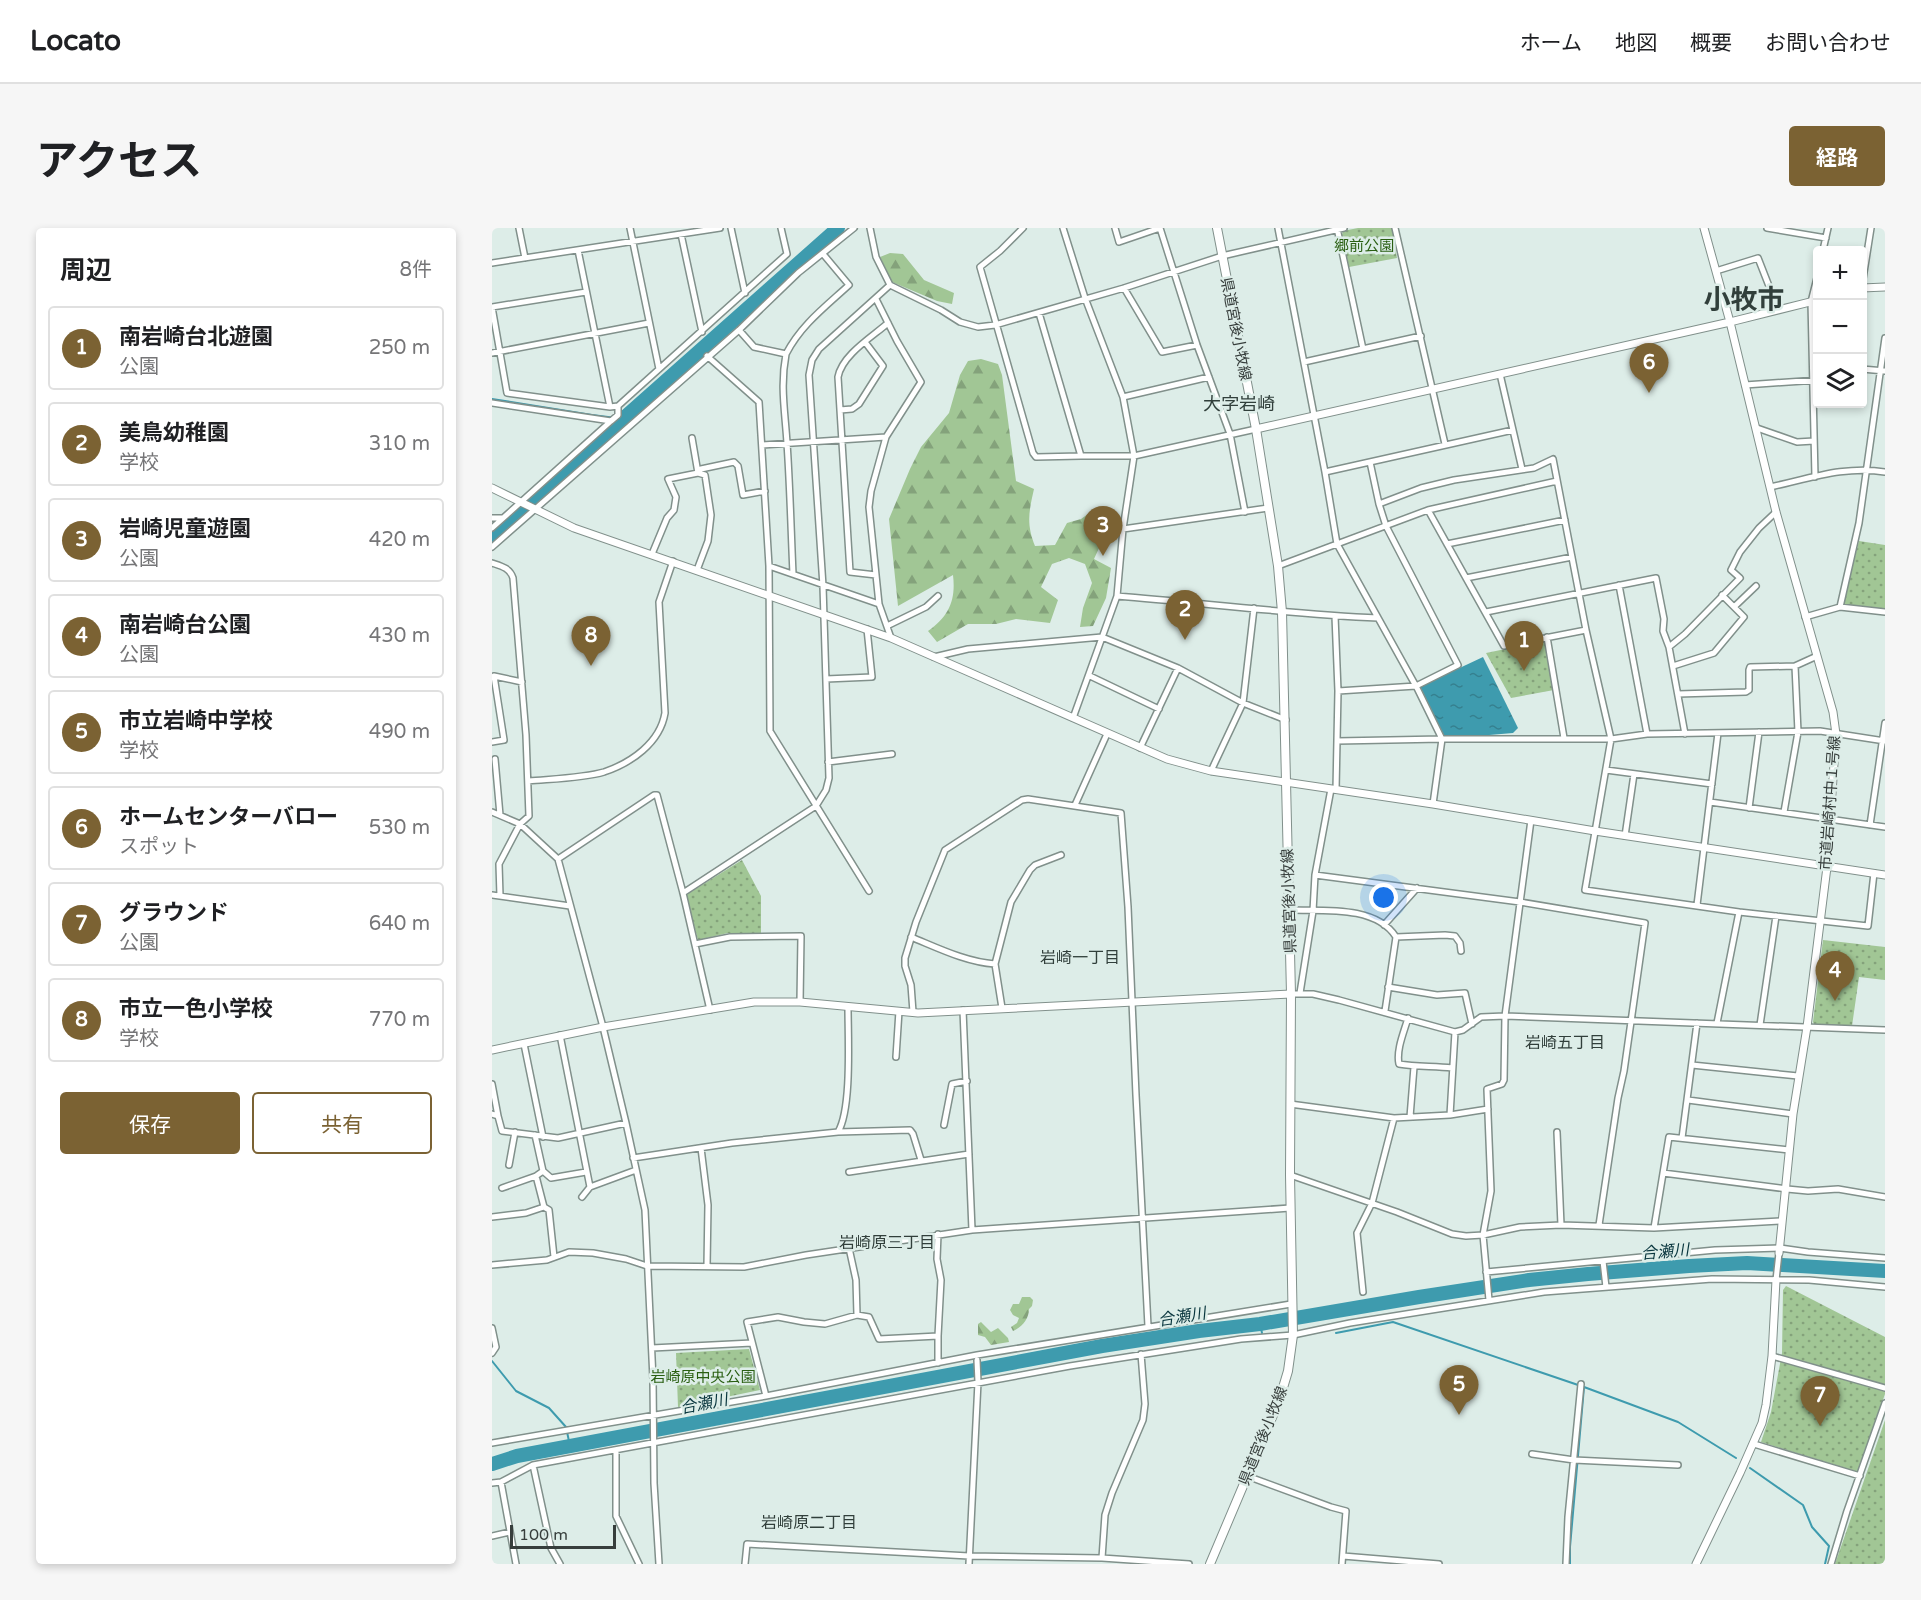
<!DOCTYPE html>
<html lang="ja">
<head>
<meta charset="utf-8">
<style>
	body { margin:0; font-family:"Varela Round","Noto Sans JP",sans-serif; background:#f6f6f6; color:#202124 }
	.controls { position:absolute; right:18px; top:18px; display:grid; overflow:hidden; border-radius:6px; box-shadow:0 3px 9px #0003 }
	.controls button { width:54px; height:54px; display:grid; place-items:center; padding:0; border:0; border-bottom:2px solid #e0e0e0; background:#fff; color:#202124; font:30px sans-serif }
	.scale { position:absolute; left:18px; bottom:15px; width:106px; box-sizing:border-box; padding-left:6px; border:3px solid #373e3c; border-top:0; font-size:16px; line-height:21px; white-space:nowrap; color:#373e3c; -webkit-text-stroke:4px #ddede8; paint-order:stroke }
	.you { position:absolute; left:892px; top:670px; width:21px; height:21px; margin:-15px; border:4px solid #fff; border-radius:50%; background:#1a73e8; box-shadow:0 0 0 9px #1a73e833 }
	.badge { display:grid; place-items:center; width:39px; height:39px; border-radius:50%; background:#7b6233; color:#fff; font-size:20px; font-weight:700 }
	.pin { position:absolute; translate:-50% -50px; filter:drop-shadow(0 2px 3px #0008) }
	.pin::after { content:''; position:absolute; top:32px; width:21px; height:18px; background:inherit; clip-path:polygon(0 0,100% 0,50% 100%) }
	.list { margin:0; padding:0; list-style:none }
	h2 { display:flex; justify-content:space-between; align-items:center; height:78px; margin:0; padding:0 24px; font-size:26px }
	h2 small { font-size:20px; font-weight:400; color:#757577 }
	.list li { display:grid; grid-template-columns:39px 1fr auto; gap:18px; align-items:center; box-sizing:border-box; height:84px; margin:0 12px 12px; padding:0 12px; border:2px solid #e0e0e0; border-radius:6px }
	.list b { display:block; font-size:22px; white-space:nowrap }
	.list p { margin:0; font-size:20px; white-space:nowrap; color:#757577 }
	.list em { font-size:20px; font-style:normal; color:#757577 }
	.actions { display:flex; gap:12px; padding:18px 24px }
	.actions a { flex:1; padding:14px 0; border:2px solid #7b6233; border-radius:6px; text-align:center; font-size:21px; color:#7b6233 }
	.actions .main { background:#7b6233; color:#fff }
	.icon { flex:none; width:33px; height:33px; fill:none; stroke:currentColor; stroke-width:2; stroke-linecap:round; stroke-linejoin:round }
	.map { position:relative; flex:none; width:1393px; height:1336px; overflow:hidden; border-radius:6px }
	header { display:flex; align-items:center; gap:36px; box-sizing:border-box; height:84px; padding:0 30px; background:#fff; border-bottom:2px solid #e0e0e0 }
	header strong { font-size:28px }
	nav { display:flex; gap:33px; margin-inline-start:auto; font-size:21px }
	.intro { display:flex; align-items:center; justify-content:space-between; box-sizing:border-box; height:144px; padding:0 36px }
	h1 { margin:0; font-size:42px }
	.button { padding:15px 27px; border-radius:6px; background:#7b6233; color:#fff; font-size:21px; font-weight:700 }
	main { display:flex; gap:36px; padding:0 36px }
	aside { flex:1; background:#fff; border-radius:6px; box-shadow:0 3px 9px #0003 }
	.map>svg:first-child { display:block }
</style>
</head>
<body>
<header>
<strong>Locato</strong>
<nav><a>ホーム</a><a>地図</a><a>概要</a><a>お問い合わせ</a></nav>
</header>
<div class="intro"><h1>アクセス</h1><a class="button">経路</a></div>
<main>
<aside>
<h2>周辺<small>8件</small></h2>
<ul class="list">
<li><span class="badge">1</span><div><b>南岩崎台北遊園</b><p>公園</p></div><em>250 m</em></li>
<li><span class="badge">2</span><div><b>美鳥幼稚園</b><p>学校</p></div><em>310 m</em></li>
<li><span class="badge">3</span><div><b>岩崎児童遊園</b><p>公園</p></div><em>420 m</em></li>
<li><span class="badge">4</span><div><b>南岩崎台公園</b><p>公園</p></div><em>430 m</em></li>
<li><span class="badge">5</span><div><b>市立岩崎中学校</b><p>学校</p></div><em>490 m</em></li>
<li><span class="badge">6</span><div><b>ホームセンターバロー</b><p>スポット</p></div><em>530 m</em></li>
<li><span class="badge">7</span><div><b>グラウンド</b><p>公園</p></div><em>640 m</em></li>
<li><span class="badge">8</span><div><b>市立一色小学校</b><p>学校</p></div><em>770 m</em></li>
</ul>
<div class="actions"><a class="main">保存</a><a>共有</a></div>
</aside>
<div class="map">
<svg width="1393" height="1336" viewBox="0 0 1393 1336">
	<defs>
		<pattern id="forest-firs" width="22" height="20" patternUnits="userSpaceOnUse" patternTransform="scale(1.5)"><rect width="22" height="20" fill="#a1c695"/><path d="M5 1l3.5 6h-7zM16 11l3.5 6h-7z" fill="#84a27b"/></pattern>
		<pattern id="park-dots" width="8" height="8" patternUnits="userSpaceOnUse" patternTransform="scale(1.5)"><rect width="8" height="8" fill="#a1c695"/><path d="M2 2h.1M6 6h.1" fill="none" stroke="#84a27b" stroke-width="1.8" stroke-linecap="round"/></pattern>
		<pattern id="water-ripples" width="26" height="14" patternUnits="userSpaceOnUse" patternTransform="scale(1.5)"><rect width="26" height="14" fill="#3e9bae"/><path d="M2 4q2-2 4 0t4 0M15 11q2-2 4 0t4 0" fill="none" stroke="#35808f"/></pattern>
	</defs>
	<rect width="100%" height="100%" fill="#ddede8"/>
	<path fill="url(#forest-firs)" d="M 398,25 L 411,26 L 432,52 L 462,65 L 460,76 L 445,73 L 400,54 L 388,29 Z
		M 489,131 L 506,136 L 510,147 L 524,253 L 542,261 C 537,283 534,296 543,318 L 563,317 L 575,295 L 589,291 L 596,286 L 608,292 L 608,318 L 602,331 L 619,340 L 614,370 L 601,398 L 588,399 L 591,380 L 600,355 L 593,336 L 577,330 L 560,336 L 549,359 L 566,372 L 558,395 L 524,391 L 504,396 L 476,396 L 445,414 L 436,403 C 457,388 464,372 461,347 L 406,378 L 397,291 L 418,241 L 429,219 L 457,185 L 468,147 L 476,133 Z
		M 530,1069 L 538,1069 L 541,1072 L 540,1078 L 537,1081 C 537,1091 530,1099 521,1103 L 519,1099 L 525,1095 L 527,1090 L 521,1087 L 518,1082 L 521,1076 L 527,1076 Z
		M 489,1094 L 499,1104 L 506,1100 L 516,1110 L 517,1114 L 499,1117 L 493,1109 L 486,1107 L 486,1096 Z"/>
	<path fill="url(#park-dots)" d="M 866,0 L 900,0 L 905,30 L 857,39 L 850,7 L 851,3 Z
		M 1367,313 L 1393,317 L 1393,381 L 1351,376 Z
		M 1053,413 L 1062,462 L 1019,470 L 994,425 Z
		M 250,632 L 269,668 L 269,705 L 236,705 L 206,712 L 194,667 Z
		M 1331,712 L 1393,719 L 1393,752 L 1367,749 L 1360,798 L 1322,796 L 1321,794 Z
		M 1294,1058 L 1393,1109 L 1393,1166 L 1366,1244 L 1269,1214 L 1279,1184 L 1290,1125 L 1291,1062 Z
		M 257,1121 L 268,1162 L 186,1179 L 184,1125 Z
		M 1393,1192 L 1393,1336 L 1343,1336 Z"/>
	<path fill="url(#water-ripples)" d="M 991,429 L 1026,500 L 1021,505 L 950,511 L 925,460 Z"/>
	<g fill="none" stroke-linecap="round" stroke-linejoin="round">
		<path stroke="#3e9bae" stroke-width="2" d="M 0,171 L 100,187 L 132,191
			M 768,1096 L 770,1105
			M 844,1105 L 901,1094 L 1092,1159 L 1078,1319 L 1078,1336
			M 0,1133 L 24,1163 L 57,1180 L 74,1199 L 78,1218
			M 1092,1159 L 1186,1194 L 1244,1230
			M 1258,1240 L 1311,1277 L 1320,1299 L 1337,1318 L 1333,1336"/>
		<path stroke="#3e9bae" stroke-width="14" d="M 0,307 L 346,0
			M 0,1236 L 25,1228 L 610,1118 L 707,1103 L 768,1096 L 927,1069 L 1037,1052 L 1096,1046 L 1197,1038 L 1255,1035 L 1393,1043"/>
		<defs>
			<path id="minor" d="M 27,0 L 33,30
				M 138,0 L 167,141
				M 239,0 L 253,65
				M 531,0 L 508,23 L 488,39 L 541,225 L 544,229 L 589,228
				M 571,0 L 593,70 L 631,169
				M 623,0 L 627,14 L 668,0 L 705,117 L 738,206 L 753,284
				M 786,0 L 833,244 L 845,316 L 925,460 L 950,511 L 941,576
				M 845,0 L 871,121
				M 903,0 L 953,216
				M 1275,0 L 1334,10
				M 189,6 L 210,104
				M 86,22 L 118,179
				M 1331,22 L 1336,0
				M 0,35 L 228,0
				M 1224,43 L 1266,30 L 1286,81
				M 398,57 L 449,82 L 468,94 L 486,99 L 503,97 L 632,60 L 730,28 L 852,0
				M 1370,57 L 1379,0
				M 632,60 L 670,124 L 705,117
				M 94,64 L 0,79 L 15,165 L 118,179 L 126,178 L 295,26 L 289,0
				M 384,71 L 405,113 L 429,154 L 394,209 L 379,263 L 377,279 L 387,376 L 399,410
				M 547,85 L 589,228 L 642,228 L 764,201
				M 247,102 L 262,119 L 294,126 C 288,158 293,183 295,215 C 298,258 299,302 301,346
				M 0,125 L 157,95
				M 294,126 C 309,97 333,79 357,57 L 331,26
				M 215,128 L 267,174 L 277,338
				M 812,134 L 929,108
				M 1370,141 L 1393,143
				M 1008,146 L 1030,241
				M 1253,157 L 1326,152
				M 0,175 L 119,193 L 0,300
				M 348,182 L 360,181 L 367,176 L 391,138 L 373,114
				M 119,193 L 126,187 L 126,178
				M 1265,200 L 1305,214 L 1322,213
				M 200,210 L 206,245
				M 270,217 L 394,209
				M 833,244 L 1021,202
				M 206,245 L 209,241 L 242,234 L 246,238 L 251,267 L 273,263
				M 1323,249 L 1319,74 L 1326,46
				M 1278,259 C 1316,251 1354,237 1393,244
				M 887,276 L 929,260 L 962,252 L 1042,240 L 1061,231 L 1094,402 L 1119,511 L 1093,662 L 1247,684 L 1376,698 L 1382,645
				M 936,282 L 1012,418 L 1094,402
				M 0,290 L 11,290
				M 631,301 L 776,280
				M 955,316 L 1073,292
				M 0,319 L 247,102 L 306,45 L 362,0
				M 160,326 L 175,290 L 182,282 L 184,269 L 176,251 L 206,245 L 213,247 L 219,287 L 216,313 L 205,342
				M 0,335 C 9,338 18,340 21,350 L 34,507 L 37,588 L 28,596 L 7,636 L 8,668
				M 786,338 L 936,282 L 1065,253
				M 384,347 L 358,344 L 346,149 C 350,127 380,109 396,95
				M 974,350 L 1080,329
				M 1127,357 L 1155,506
				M 625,368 C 712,375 798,386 886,390
				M 1242,379 L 1264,358
				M 1348,379 L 1367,295 L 1393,110
				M 994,384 L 1164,350 L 1172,391 L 1171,403 L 1177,419 L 1193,506
				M 843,388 L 846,463 L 844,562
				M 1313,389 L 1348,379 L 1393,384
				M 395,398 L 434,379 L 446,368
				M 1055,409 L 1072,510
				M 1177,419 L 1193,406 L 1248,350 L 1239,342 L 1248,324 L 1267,300 L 1284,284
				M 442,429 L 476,421 L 610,409 L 686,440 L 751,475 L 794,492
				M 1181,438 L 1222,425 L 1252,389 L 1230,367
				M 2,448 L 30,454
				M 598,448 L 667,481
				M 334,451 L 380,449 L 375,401
				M 846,463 L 924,458 L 966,437 L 894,298 L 887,276 L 878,234
				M 1186,466 L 1254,464 L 1257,462 L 1257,442 L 1258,439 L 1303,438 L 1325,428
				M 581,490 L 625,368 L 631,301 L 642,228 L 631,169 L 717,149
				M 845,513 L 950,511 L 1119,511 L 1155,506 L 1328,503 L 1393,513
				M 0,514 L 12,512 L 2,448
				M 648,520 L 686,440
				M 3,531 L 8,587
				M 336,534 L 400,526
				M 1114,542 L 1220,556
				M 719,543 L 751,475 L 762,380
				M 37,553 C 58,551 92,550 112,544 C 139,535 168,515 173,485 L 167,374 L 181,333
				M 1218,574 L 1393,599
				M 583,577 L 615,506
				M 1257,580 L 1267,504
				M 0,584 L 28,596 L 66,631 L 111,799 L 134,895 L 153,982 L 161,1151 L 162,1255 L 167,1336
				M 1292,584 L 1306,504 L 1303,438
				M 1378,597 L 1393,495
				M 1133,608 L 1142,546
				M 66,631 L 162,567 L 165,567 L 191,665 L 218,782
				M 823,647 L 1028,674 L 1153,695 L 1132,843 L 1126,870 L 1107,997
				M 377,663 L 278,503 L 277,338 L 387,376
				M 191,665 L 324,578 L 334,562 L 337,550 L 331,358 L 317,147 L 320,132 L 327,121 L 398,57 L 384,29 L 378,0
				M 0,667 L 78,678
				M 1205,677 L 1226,505
				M 798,682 C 830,683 884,677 904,709 L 893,783
				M 892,697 L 925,660
				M 419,709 C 446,720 474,734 503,736
				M 904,709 L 953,707 L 963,708 L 968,715 L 969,723
				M 203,716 L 238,709 L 309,708 L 308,774
				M 896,759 L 945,767 L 973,765 L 980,796
				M 808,765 L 821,683 L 823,647 L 839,561
				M 799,766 L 821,766 L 847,772 L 963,804 L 971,802 L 989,789 L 1013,788 L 1393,802
				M 510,780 L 503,736 L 519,674 L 538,642 L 543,637 L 569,627
				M 471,782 L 480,1002
				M 421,784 L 419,757 L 413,738 L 413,730 L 424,694 L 453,622 L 530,572 L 536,571 L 629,585 L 636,679 L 644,867 L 656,1098
				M 916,790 C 912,804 904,822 907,836 C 924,839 942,838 960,840
				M 1225,795 L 1247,684
				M 1268,797 L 1284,688
				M 68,807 L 98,959 L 90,969
				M 32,816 L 51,909
				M 404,829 L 407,783
				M 1200,837 L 1306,848
				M 0,856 L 6,888
				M 1196,872 L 1301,886
				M 798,876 L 902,890 L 958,887 L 996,881
				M 0,886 L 6,888 L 10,903 L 66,910 L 134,895
				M 958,887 L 963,804
				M 918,889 L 922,839
				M 452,897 L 460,856 L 475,853
				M 346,904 L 418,902 L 421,906 L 429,932
				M 1065,904 L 1069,997
				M 43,907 L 51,943 L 59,950 L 94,944
				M 1190,910 L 1205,795
				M 209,920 L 216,977 L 215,1038
				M 141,930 L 240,915 L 346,904 C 360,881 356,809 356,779
				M 17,937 L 23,904
				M 51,943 L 44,948 L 52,979 L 57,982 L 62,1029
				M 357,944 L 477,926
				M 1171,945 L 1295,961 L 1316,963 L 1346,961 L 1393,969
				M 798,947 L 905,984 L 960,1006 L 974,1008 L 991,1007 L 1028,999 L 1069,997 L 1162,1000 L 1290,993
				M 98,959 L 144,942
				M 10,960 L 44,948
				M 0,989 L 34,985 L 52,979
				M 1162,1000 L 1177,909 L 1297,922
				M 446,1006 L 445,1031 L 449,1052 L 446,1108 L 446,1135
				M 357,1020 L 364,1052 L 365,1087
				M 1111,1033 L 1114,1059
				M 0,1037 L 55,1032 L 77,1024 L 101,1025 L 134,1031 L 155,1038 L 252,1039 L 314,1027 L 480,1002 L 798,980
				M 994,1044 L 1223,1022 L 1288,1020 L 1316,1024 L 1393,1030
				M 1284,1052 L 1287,1025
				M 871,1064 L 865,1005 L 880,975 L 902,890
				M 997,1072 L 991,1007 L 999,963 L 995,861 L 1010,856 L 1012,852 L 1013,788 L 1039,592
				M 0,1100 L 4,1119 L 0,1125
				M 160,1120 L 260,1115
				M 1280,1128 L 1393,1160
				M 274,1168 L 255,1094 L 286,1089 L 312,1094 L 333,1096 L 365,1087 L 377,1089 L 387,1111 L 446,1108
				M 0,1215 L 274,1168 L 485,1127 L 799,1076
				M 1262,1216 L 1368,1248
				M 124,1222 L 124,1288 L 147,1336
				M 1040,1226 L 1082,1232 L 1186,1237
				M 41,1237 L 59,1320 L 68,1336
				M 755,1248 L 839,1279 L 854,1283 L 850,1336
				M 9,1254 L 24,1336
				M 0,1255 L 9,1254 L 41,1237 L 578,1138 L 749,1111 L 801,1107 L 858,1095 L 1052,1064 L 1220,1051 L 1317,1052 L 1393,1059
				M 0,1308 L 18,1304
				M 851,1328 L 947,1336
				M 610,1330 L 613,1287 L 620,1265 L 651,1192 L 653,1176 L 649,1126
				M 253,1336 L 255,1316 L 477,1328 L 610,1330 L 697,1336
				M 477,1336 L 486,1154 L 485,1132
				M 1074,1336 L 1076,1289 L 1089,1156
				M 1339,1336 L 1355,1283 L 1393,1175"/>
			<path id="tertiary" d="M 1212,0 L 1238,94 L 1284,284 L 1341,484 L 1344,506 L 1335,639 L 1315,799 L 1301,886 L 1287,1025
				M 1370,60 L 1393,59
				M 764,201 L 1238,94 L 1326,72
				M 0,260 L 82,300 L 399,410 L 675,531 L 719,543 L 941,576 L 1103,603 L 1393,647
				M 0,822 L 111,799 L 262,774 L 308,774 L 426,785 L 799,766
				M 1204,1336 L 1248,1245 L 1270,1195 L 1274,1177 L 1280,1128 L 1284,1052"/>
			<path id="secondary" d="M 718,1336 L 787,1173 L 796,1143 L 801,1107 L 798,947 L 799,766 L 790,384 L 786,338 L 764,201 L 725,0"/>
		</defs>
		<use href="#minor" stroke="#81908b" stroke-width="8"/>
		<use href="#tertiary" stroke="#81908b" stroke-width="9"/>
		<use href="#secondary" stroke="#81908b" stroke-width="10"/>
		<use href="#minor" stroke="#fff" stroke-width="5"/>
		<use href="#tertiary" stroke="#fff" stroke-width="7"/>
		<use href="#secondary" stroke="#fff" stroke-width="8"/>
	</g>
	<g text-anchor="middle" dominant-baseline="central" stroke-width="5" stroke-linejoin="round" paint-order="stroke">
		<g font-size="15" fill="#2a5f12" stroke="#ddede8">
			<text x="872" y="18">郷前公園</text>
			<text x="211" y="1149">岩崎原中央公園</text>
		</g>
		<g font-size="15" fill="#373e3c" stroke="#ddede8">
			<text transform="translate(744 101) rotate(79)">県道宮後小牧線</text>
			<text transform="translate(1338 575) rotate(-86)">市道岩崎村中１号線</text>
			<text transform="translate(797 673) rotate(-92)">県道宮後小牧線</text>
			<text transform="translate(771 1208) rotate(-68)">県道宮後小牧線</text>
		</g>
		<g font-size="16" fill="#313f3b" stroke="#ddede8">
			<text x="588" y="730">岩崎一丁目</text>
			<text x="1073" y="815">岩崎五丁目</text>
			<text x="395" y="1015">岩崎原三丁目</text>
			<text x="317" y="1295">岩崎原二丁目</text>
		</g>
		<g font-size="16" font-style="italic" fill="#08353d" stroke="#ddede8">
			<text transform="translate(1173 1024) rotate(-5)">合瀬川</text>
			<text transform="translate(690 1089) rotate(-9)">合瀬川</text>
			<text transform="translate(212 1176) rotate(-11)">合瀬川</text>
		</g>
		<g font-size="18" fill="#313f3b" stroke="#ddede8">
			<text x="747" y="176">大字岩崎</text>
		</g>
		<g font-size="27" font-weight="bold" fill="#313f3b" stroke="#ddede8">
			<text x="1252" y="72">小牧市</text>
		</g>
	</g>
</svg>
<div class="controls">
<button>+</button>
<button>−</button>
<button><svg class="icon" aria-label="layers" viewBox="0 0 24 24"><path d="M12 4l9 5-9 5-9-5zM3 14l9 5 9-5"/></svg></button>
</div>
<div class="scale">100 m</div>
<div class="you"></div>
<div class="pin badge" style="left:1032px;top:443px">1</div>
<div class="pin badge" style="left:693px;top:412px">2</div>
<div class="pin badge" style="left:611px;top:328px">3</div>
<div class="pin badge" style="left:1343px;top:773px">4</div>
<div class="pin badge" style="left:967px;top:1187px">5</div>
<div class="pin badge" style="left:1157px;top:165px">6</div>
<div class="pin badge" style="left:1328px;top:1198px">7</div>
<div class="pin badge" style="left:99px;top:438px">8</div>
</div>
</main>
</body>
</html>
